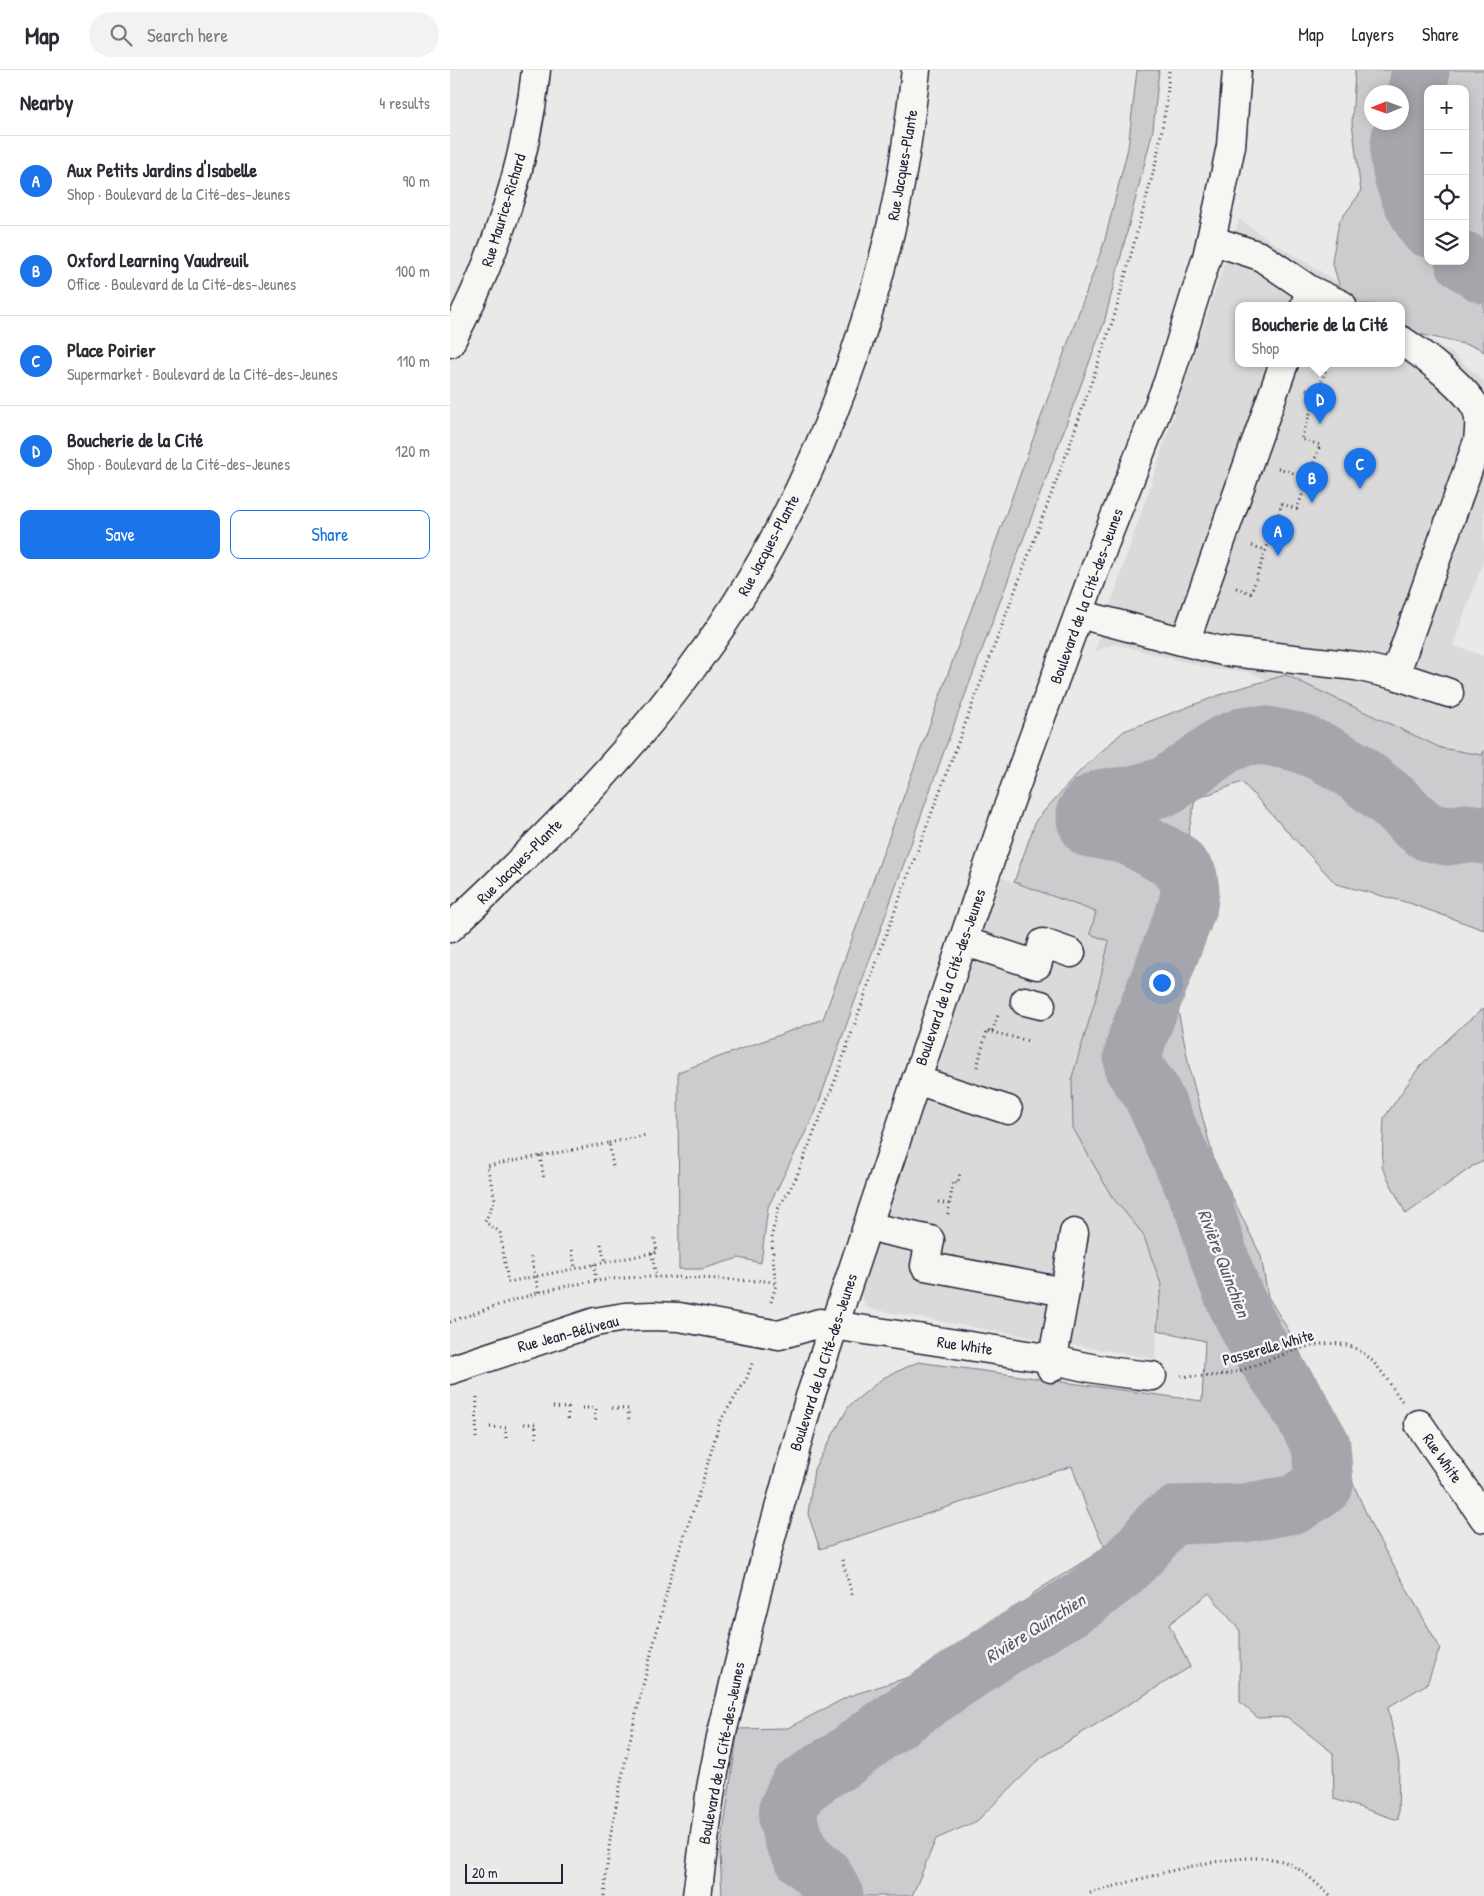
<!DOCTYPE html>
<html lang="en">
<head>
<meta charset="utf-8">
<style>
	body { margin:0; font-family:"Patrick Hand",sans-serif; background:#f2f2f3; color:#2b2b33 }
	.controls { position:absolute; right:15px; top:15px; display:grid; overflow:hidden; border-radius:10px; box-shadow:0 2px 12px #0003 }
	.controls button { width:45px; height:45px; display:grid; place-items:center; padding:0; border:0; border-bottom:1px solid #e1e1e2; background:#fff; color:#2b2b33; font:25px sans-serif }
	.compass { position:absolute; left:914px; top:15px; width:45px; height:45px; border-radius:50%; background:#fff; box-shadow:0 2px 12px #0003; rotate:269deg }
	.scale { position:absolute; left:15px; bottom:12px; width:98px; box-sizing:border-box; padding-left:5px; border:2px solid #22223b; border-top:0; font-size:14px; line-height:18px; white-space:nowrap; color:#22223b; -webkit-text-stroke:4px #f6f6f2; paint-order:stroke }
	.you { position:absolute; left:711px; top:912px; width:18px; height:18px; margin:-12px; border:4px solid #fff; border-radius:50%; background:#1a73e8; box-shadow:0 0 0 8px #1a73e833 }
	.badge { display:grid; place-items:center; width:32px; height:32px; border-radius:50%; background:#1a73e8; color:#fff; font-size:16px; font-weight:700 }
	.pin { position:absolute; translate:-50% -41px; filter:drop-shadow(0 1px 2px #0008) }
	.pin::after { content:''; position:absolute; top:26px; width:18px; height:15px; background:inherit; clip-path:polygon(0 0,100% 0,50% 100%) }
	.popup { position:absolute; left:785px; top:232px; width:170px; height:65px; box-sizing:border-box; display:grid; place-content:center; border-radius:10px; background:#fff; filter:drop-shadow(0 1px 4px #0005); font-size:16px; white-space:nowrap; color:#7c7c81 }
	.popup b { font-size:19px; color:#2b2b33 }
	.popup::after { content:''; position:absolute; left:50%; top:100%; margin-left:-10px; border:10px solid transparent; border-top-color:#fff }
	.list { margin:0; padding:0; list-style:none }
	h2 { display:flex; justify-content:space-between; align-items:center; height:65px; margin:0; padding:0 20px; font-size:21px }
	h2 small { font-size:16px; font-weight:400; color:#7c7c81 }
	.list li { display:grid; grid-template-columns:32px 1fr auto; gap:15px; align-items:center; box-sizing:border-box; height:90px; padding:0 20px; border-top:1px solid #e1e1e2 }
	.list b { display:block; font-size:19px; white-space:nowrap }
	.list p { margin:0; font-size:16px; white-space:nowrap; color:#7c7c81 }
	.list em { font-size:16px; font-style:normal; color:#7c7c81 }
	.actions { display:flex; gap:10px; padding:15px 20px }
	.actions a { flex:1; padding:11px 0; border:1px solid #1a73e8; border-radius:10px; text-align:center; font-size:18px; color:#1a73e8 }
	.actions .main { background:#1a73e8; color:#fff }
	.icon { flex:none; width:28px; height:28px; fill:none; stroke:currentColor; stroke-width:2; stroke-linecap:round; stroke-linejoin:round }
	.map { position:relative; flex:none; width:1034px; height:1826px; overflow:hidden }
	header { display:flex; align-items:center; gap:30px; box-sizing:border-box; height:70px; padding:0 25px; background:#fff; border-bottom:1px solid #e1e1e2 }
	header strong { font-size:24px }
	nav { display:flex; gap:28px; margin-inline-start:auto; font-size:18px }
	.search { width:350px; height:45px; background:#f2f2f3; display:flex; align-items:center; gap:12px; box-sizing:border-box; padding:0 18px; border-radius:28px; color:#7c7c81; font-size:19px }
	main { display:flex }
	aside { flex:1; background:#fff }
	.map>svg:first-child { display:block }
</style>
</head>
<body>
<header>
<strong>Map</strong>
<div class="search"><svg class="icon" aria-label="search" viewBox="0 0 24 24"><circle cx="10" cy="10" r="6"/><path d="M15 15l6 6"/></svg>Search here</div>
<nav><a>Map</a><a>Layers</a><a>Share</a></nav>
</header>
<main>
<aside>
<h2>Nearby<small>4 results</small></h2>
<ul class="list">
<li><span class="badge">A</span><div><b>Aux Petits Jardins d'Isabelle</b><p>Shop · Boulevard de la Cité-des-Jeunes</p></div><em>90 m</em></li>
<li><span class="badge">B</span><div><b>Oxford Learning Vaudreuil</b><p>Office · Boulevard de la Cité-des-Jeunes</p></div><em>100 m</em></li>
<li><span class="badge">C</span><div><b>Place Poirier</b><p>Supermarket · Boulevard de la Cité-des-Jeunes</p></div><em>110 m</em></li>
<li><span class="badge">D</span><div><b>Boucherie de la Cité</b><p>Shop · Boulevard de la Cité-des-Jeunes</p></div><em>120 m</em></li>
</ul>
<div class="actions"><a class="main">Save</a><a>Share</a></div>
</aside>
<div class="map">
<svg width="1034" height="1826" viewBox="0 0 1034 1826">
	<rect width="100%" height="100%" fill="#e9e9e7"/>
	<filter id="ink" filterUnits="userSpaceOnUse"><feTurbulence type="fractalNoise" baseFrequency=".02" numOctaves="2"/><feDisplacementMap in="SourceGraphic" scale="10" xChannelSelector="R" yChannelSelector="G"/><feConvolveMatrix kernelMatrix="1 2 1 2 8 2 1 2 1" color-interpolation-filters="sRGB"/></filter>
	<g filter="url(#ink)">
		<path fill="#dadada" d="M 789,149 L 810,164 L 925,235 L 789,235 L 789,293 L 951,293 L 951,252 L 1002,283 L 1034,311 L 1034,490 L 1003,575 L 1034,586 L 1034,676 L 1027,695 L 798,602 L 767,600 L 664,574 L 645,581 Z
			M 550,807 L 646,842 L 659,870 L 645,931 L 622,1007 L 662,1127 L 693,1164 L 711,1214 L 705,1289 L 426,1240 L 416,1237 L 409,1219 L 514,904 Z"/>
		<path fill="#ccccce" stroke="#777784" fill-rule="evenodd" d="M 687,0 L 709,0 L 703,60 L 654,253 L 493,684 L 365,1043 L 318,1137 L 311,1193 L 289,1188 L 252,1199 L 229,1199 L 228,1002 L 373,949 L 654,173 L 678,78 Z
			M 905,0 L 1034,0 L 1034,282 L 1027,277 L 951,260 L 951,235 L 895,234 L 882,191 L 889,152 L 911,122 L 902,53 ZM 978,19 L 1015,19 L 1015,191 L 978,191 ZM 922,22 L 952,22 L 952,52 L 922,52 Z
			M 836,605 L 991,678 L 1032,685 L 1034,680 L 1034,860 L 959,833 L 886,814 L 792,712 L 745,729 L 736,776 L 758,793 L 760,859 L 726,930 L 740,1001 L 764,1090 L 811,1186 L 818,1227 L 844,1269 L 858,1301 L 889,1381 L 923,1459 L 990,1578 L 977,1614 L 938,1637 L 949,1693 L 948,1750 L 884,1729 L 883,1683 L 837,1647 L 808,1648 L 790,1632 L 790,1561 L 759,1523 L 719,1554 L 740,1597 L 591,1688 L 527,1751 L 486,1769 L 462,1826 L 272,1826 L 270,1784 L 288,1659 L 338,1658 L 399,1626 L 469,1604 L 512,1570 L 550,1555 L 585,1522 L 655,1478 L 637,1439 L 622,1396 L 370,1479 L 358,1444 L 364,1399 L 399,1336 L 433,1308 L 468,1292 L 752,1331 L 755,1271 L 707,1260 L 711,1214 L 693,1164 L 662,1127 L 623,1058 L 622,1007 L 645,931 L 659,871 L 640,864 L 646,842 L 564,812 L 586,750 L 631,700 L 674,661 L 783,620 Z
			M 1034,938 L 1034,1091 L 1023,1096 L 956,1144 L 932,1097 L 934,1048 L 970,996 L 1014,954 Z"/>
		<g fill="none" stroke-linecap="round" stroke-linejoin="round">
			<path stroke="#a5a5ac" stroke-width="59" d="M 970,0 C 970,23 958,42 952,63 C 943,94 961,132 978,158
				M 1014,191 L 1034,204
				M 384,1826 L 373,1805 L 353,1787 L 343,1768 L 338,1750 L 339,1737 L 347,1719 L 377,1698 L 392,1690 L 426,1664 L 555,1576 L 631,1531 L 670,1501 L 692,1479 L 713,1453 L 727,1445 L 794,1443 L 845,1434 L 874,1415 L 871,1375 L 847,1332 L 807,1273 L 787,1233 L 773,1199 L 754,1138 L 701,1022 L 684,998 L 683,987 L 687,969 L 738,835 L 740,821 L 738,807 L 725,791 L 678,765 L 640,758 L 636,750 L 636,742 L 642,734 L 654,728 L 680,726 L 716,716 L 775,674 L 798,665 L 817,666 L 847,672 L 874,683 L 902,699 L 943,731 L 966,753 L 978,762 L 997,766 L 1016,763 L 1034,765"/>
			<defs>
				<path id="minor" d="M 761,170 L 810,186 L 860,220 L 855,235
					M 860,220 L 892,235
					M 0,273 C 45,190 76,94 86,0
					M 629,544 L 735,572 L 834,293
					M 735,572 L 772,581 L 906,596 L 945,605 L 1028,371 C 1029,361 1031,350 1027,340 C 1018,319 971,283 951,270
					M 945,605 L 999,623
					M 0,858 C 105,760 209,656 286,534 C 360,417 412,284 443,149 C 454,100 460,50 466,0
					M 513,871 L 587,895 L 593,873 L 621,883
					M 575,931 L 591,935
					M 466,1010 L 558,1040
					M 418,1155 L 434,1160 L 480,1170 L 475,1196 L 615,1222 L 601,1298
					M 615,1222 L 624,1163
					M 0,1300 L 145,1252 L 175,1247 L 203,1246 L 229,1247 L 329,1265 L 370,1253 L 603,1289 C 636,1299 668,1303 702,1306
					M 969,1354 L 1034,1448"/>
				<path id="major" d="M 247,1826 L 261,1718 L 271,1667 L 312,1500 L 359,1330 L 558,737 L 655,472 L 718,312 L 757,187 L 770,129 L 781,76 L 787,0"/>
			</defs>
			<use href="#minor" stroke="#22223b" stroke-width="31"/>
			<use href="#major" stroke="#22223b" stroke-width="31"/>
			<path stroke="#22223b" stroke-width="3" stroke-dasharray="1 4" stroke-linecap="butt" d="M 856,319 L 867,323
				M 828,398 L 859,408
				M 802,476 L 816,480
				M 786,518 L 801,523 L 832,434 L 847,439 L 870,375 L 851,369 L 878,293
				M 542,962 L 579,971
				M 527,997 L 537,960 L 542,962 L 548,945
				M 159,1073 L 196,1065
				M 90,1086 L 94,1109
				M 163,1096 L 159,1073 L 37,1096 L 45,1129 L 35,1152 L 50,1162 L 58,1212 L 207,1182 L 204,1165
				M 488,1132 L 499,1134
				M 498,1144 L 503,1112 L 508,1113 L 510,1102
				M 151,1174 L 155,1192
				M 122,1180 L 125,1198
				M 202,1183 L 206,1208
				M 81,1187 L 89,1223
				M 144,1194 L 146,1211
				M 321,1232 L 326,1215 L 323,1189 L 322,1164 L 328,1139 L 345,1110 L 386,1008 L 434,870 L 619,377 L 665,244 L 706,92 L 717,31 L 719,0
				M 0,1252 C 50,1234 101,1216 154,1210 C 208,1203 264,1210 318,1211 L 326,1214
				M 731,1306 C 746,1307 762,1306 777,1304 C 814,1297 873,1257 910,1281 C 928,1292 940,1315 952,1331
				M 103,1337 L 118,1338 L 118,1352
				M 132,1338 L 146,1338 L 145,1353
				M 162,1338 L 178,1339 L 179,1353
				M 74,1354 L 86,1354 L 86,1369
				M 40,1357 L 56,1358 L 56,1368
				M 26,1368 L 27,1323
				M 392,1490 L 403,1527
				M 640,1823 C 686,1811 790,1776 835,1792 C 853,1799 866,1813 880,1826
				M 154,1826 L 160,1769 L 168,1725 L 186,1643 L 222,1502 L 250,1420 L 270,1351 L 296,1310 L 303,1291"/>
			<use href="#minor" stroke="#f6f6f2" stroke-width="28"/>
			<use href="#major" stroke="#f6f6f2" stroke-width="28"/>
		</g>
	</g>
	<g text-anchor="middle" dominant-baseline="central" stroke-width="5" stroke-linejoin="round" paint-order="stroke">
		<g font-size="16" fill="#22223b" stroke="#f6f6f2">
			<text transform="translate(452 95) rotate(-80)">Rue Jacques-Plante</text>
			<text transform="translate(53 140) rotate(-73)">Rue Maurice-Richard</text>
			<text transform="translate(318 475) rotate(-62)">Rue Jacques-Plante</text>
			<text transform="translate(636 526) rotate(-70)">Boulevard de la Cité-des-Jeunes</text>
			<text transform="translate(69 791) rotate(-45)">Rue Jacques-Plante</text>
			<text transform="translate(500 907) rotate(-71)">Boulevard de la Cité-des-Jeunes</text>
			<text transform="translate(118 1263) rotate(-15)">Rue Jean-Béliveau</text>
			<text transform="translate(515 1275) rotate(8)">Rue White</text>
			<text transform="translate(818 1277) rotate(-16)">Passerelle White</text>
			<text transform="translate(373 1292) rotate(-72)">Boulevard de la Cité-des-Jeunes</text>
			<text transform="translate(993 1388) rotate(55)">Rue White</text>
			<text transform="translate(271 1683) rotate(-79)">Boulevard de la Cité-des-Jeunes</text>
		</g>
		<g font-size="18" font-style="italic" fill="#565668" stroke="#f6f6f2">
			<text transform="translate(774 1193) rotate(69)">Rivière Quinchien</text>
			<text transform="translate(585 1558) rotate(-32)">Rivière Quinchien</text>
		</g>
	</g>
</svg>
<div class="controls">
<button>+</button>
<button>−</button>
<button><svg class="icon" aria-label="locate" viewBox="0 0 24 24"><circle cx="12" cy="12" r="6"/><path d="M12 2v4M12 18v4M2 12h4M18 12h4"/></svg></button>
<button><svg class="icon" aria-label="layers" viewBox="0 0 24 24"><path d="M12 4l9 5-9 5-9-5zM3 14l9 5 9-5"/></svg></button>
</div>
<svg class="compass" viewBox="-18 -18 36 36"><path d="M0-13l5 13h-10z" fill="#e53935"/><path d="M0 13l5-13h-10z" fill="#7c7c81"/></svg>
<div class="scale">20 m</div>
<div class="you"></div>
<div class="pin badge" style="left:828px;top:486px">A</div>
<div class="pin badge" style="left:862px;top:433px">B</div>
<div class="pin badge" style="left:910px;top:419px">C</div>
<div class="pin badge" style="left:870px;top:354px">D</div>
<div class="popup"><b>Boucherie de la Cité</b>Shop</div>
</div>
</main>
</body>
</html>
